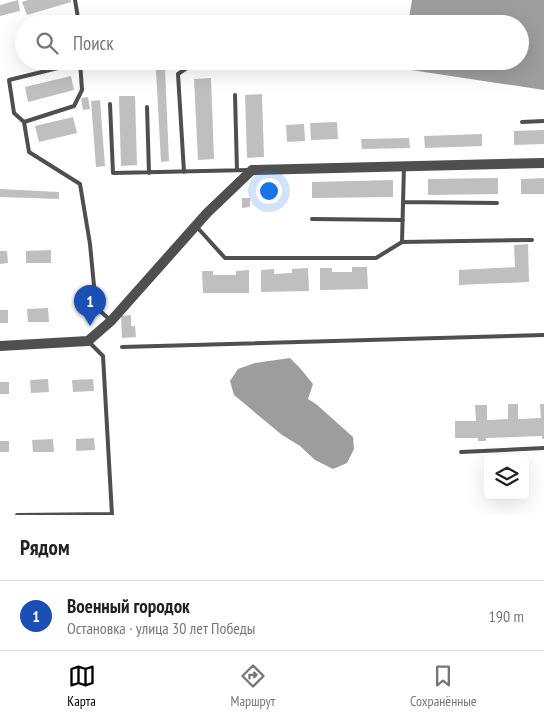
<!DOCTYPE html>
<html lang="ru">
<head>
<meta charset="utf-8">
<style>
	body { margin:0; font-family:"PT Sans Narrow",sans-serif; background:#f2f2f2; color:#222 }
	.controls { position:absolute; right:15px; bottom:15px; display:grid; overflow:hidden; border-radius:8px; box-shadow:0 5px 20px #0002 }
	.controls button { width:45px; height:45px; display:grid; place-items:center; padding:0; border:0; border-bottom:1px solid #e0e0e0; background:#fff; color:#222; font:25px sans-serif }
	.you { position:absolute; left:268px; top:190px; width:18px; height:18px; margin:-12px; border:4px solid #fff; border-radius:50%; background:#1a73e8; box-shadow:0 0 0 8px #1a73e833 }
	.badge { display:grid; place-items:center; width:32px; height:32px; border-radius:50%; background:#000; color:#fff; font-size:16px; font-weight:700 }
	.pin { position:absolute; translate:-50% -41px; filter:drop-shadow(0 1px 2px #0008) }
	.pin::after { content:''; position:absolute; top:26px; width:18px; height:15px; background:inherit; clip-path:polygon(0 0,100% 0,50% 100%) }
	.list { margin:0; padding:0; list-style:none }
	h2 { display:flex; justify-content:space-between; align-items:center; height:65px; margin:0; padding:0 20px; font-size:21px }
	h2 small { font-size:16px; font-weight:400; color:#767676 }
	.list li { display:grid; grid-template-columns:32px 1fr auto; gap:15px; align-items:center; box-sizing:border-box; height:70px; padding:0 20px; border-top:1px solid #e0e0e0 }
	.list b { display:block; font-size:19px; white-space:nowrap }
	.list p { margin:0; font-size:16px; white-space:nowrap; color:#767676 }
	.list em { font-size:16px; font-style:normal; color:#767676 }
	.icon { flex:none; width:28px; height:28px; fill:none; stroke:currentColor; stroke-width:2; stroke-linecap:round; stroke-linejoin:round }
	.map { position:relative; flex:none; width:544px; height:515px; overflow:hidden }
	.search { position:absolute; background:#fff; box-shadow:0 5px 20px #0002; left:15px; right:15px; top:15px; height:55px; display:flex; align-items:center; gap:12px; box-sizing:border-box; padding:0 18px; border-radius:28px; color:#767676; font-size:19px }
	.sheet { height:135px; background:#fff }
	nav { display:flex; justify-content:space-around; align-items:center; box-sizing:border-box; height:70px; border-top:1px solid #e0e0e0; background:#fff; font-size:14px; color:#767676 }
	nav a { display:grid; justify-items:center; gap:2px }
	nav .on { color:#000 }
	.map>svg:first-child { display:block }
</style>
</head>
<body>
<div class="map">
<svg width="544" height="515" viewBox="0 0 544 515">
	<rect width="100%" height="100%" fill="#fff"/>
	<path fill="#9d9d9d" d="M 412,0 L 544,0 L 544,90 L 411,70 L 401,63 L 401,61 L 520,61 L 520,24 L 408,24 Z
		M 290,358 L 300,368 L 313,384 L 308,399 L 316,404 L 353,437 L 354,449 L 347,463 L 333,469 L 315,460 L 300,446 L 282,435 L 234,395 L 230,381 L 238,369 L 255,363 Z"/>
	<path fill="#bfbfbf" d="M 18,0 L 20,11 L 0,16 L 0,5 Z
		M 28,0 L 71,0 L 71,2 L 27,15 L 22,2 Z
		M 309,61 L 328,61 L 328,69 L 319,69 L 319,63 L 309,63 Z
		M 165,69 L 169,161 L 161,162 L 156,70 Z
		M 71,76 L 74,90 L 28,102 L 25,87 Z
		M 211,78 L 214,159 L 198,160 L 194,79 Z
		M 262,94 L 264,157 L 247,158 L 245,95 Z
		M 119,96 L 135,96 L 137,165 L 121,166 Z
		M 88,97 L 90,109 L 83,110 L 81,98 Z
		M 100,100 L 105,166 L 96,167 L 91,101 Z
		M 73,117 L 77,133 L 39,142 L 35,126 Z
		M 337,122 L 338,139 L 311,140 L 310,123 Z
		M 304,124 L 305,141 L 287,142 L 286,125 Z
		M 544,130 L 544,144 L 514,145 L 514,131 Z
		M 482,134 L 482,146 L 425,148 L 424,136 Z
		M 409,138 L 410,148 L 362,149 L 361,139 Z
		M 498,178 L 498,194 L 428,195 L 428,179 Z
		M 544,178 L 544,194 L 521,194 L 521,179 Z
		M 393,180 L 393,197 L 312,198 L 312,182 Z
		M 0,189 L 59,192 L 59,199 L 0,197 Z
		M 242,198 L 250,198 L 250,207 L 242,208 Z
		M 528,244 L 529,282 L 459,285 L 459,270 L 515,267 L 514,245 Z
		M 51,250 L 51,263 L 26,263 L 26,251 Z
		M 0,251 L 7,251 L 8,263 L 0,264 Z
		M 352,267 L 367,267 L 368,289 L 320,290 L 320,268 L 332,268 L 332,272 L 352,272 Z
		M 308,268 L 309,291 L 261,292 L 261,270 L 274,269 L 274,274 L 292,273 L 292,269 Z
		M 249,270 L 249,293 L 203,293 L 202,271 L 213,271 L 213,275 L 236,275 L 236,271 Z
		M 48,308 L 49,322 L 28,322 L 27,309 Z
		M 0,310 L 8,310 L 8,323 L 0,323 Z
		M 131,315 L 131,326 L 135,326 L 136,337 L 122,338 L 121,316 Z
		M 48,379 L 49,392 L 31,393 L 30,380 Z
		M 93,379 L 94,391 L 73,392 L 72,380 Z
		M 0,382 L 9,382 L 9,394 L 0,394 Z
		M 508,404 L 518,404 L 518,419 L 541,418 L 540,404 L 544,404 L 544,439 L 542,439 L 542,436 L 486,438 L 486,441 L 478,441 L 478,438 L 455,438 L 455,421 L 476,421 L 475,405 L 487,405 L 487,420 L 508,419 Z
		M 94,438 L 95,450 L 76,451 L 76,439 Z
		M 53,439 L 54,452 L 33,452 L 32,440 Z
		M 0,441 L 9,441 L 9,452 L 0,452 Z"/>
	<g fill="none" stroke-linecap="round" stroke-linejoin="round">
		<path stroke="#4f4f4f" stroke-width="4" d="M 75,0 L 79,24
			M 80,61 L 82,90 L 74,106 L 24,122 L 29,152 L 80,184 L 90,244 L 96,307 L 110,320
			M 235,95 L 237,170
			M 110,104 L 113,173 L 249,170
			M 147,107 L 149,173
			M 24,122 L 14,113 L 9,80 L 66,66
			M 522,122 L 544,121
			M 404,166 L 402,242 L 532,240
			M 184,172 L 178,74 L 197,61
			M 403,202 L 497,203
			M 312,219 L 403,220
			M 196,226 L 225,258 L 376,258 L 402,242
			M 88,341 L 103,356 L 112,515
			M 122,347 L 544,335
			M 461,452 L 544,448
			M 17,515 L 112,514"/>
		<path stroke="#4f4f4f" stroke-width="10" d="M 0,346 L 88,341 L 111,321 L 207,213 L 252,170 L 544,163"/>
	</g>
</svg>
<div class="controls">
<button><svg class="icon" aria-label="layers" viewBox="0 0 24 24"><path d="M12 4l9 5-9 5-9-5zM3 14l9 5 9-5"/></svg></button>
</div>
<div class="you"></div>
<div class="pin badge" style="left:90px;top:326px;background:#1a4fb4">1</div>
<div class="search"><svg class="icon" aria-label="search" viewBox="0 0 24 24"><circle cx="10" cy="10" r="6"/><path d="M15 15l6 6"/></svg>Поиск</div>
</div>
<section class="sheet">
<h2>Рядом<small></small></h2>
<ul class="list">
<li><span class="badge" style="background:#1a4fb4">1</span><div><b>Военный городок</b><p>Остановка · улица 30 лет Победы</p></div><em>190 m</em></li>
</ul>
</section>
<nav>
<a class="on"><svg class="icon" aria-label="map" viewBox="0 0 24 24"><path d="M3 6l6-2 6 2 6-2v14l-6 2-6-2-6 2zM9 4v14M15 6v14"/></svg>Карта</a>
<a><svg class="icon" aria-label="directions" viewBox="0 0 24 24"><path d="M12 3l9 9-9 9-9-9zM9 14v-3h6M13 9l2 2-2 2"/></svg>Маршрут</a>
<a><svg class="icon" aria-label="saved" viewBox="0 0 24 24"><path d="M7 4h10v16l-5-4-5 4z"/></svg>Сохранённые</a>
</nav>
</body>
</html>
